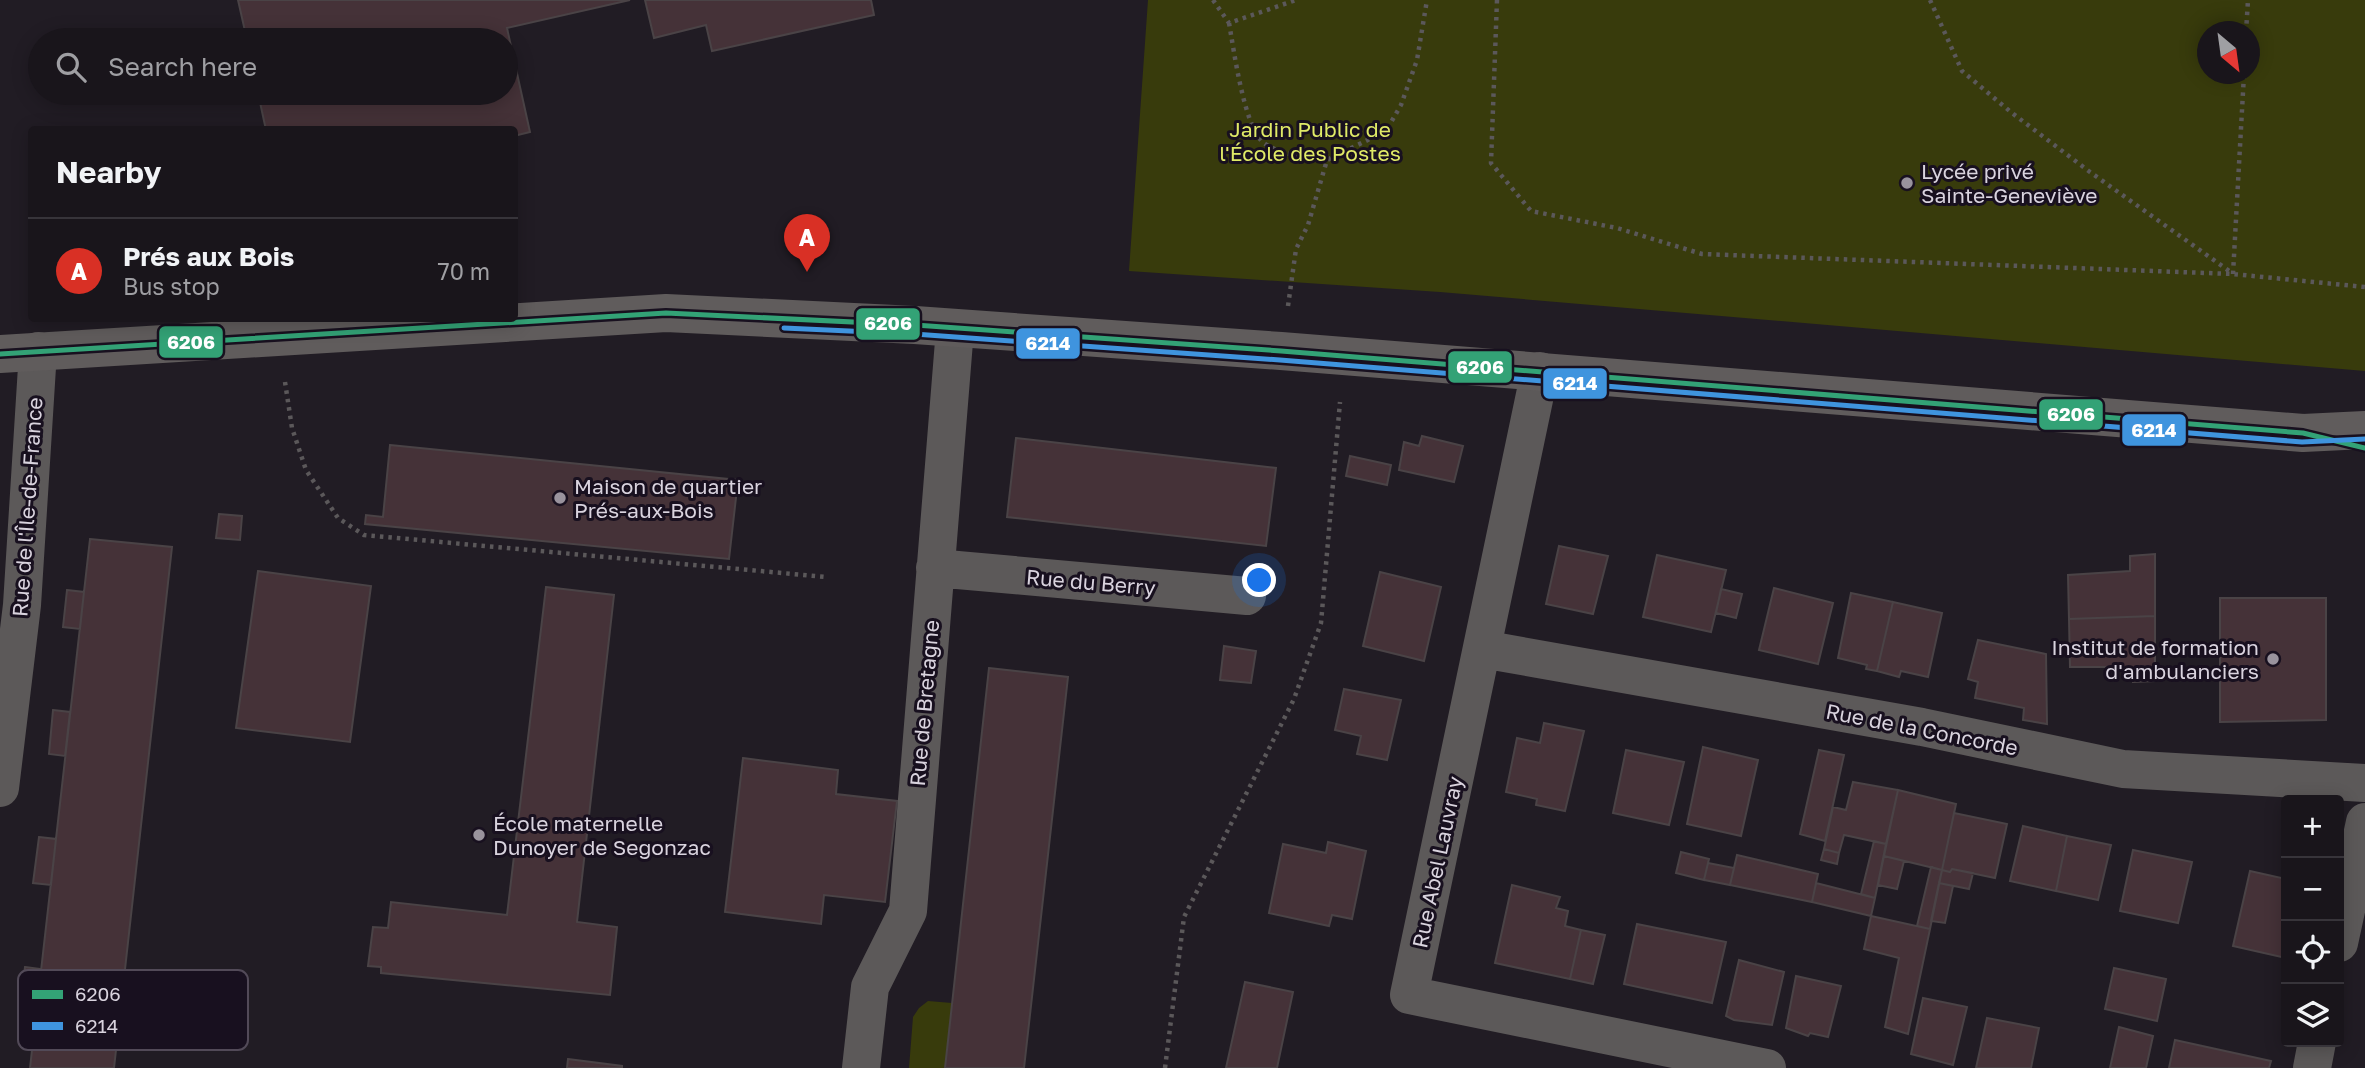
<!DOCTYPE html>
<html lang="en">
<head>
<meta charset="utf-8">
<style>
	body { margin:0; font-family:"Golos Text",sans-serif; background:#221e24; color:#f1f3f6 }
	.controls { position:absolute; right:21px; bottom:21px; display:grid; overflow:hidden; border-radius:7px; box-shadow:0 4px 18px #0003 }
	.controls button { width:63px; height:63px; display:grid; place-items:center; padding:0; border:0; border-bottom:2px solid #37343a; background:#19151b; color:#f1f3f6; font:35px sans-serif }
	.compass { position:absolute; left:2197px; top:21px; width:63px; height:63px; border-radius:50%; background:#19151b; box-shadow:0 4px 18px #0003; rotate:151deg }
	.you { position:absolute; left:1260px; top:581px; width:24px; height:24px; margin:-18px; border:5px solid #fff; border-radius:50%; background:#1a73e8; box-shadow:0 0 0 10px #1a73e833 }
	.badge { display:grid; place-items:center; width:46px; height:46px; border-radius:50%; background:#d93025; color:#fff; font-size:23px; font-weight:700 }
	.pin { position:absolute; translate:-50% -58px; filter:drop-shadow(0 2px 4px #0008) }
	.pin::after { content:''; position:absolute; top:37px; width:24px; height:21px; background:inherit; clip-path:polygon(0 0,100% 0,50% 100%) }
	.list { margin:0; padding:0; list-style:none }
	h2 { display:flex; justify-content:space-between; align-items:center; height:91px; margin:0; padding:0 28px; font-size:30px }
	h2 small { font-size:23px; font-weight:400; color:#9f9fa3 }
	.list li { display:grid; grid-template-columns:46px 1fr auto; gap:21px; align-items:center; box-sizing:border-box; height:105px; padding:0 28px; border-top:2px solid #37343a }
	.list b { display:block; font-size:26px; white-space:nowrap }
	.list p { margin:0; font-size:23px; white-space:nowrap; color:#9f9fa3 }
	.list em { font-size:23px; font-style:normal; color:#9f9fa3 }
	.icon { flex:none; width:38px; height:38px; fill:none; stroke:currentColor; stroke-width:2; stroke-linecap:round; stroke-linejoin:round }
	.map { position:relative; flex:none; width:2365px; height:1068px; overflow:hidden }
	.search { position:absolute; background:#19151b; box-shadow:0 4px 18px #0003; left:28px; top:28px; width:490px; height:77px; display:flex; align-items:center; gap:18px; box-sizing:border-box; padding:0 24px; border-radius:38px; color:#9f9fa3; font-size:26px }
	.panel { position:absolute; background:#19151b; box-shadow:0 4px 18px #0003; left:28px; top:126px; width:490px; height:196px; border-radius:7px }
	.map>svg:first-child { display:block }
</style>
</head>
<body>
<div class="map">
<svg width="2365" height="1068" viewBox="0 0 2365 1068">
	<rect width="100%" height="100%" fill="#211c24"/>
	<path fill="#383b0c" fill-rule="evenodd" d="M 1148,0 L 2365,0 L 2365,371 L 1440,292 L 1129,271 ZM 2208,32 L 2250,32 L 2250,74 L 2208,74 Z
		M 928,1001 L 952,1003 L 945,1068 L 909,1068 L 913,1017 L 919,1008 Z"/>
	<path fill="#453238" stroke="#4a4346" stroke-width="2" d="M 238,0 L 630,0 L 507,28 L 530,132 L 514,136 L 514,130 L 266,130 L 258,93 L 506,93 L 506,40 L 247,40 Z
		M 645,0 L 871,0 L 874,15 L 712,51 L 706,25 L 654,38 Z
		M 1422,436 L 1463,446 L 1454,482 L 1399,470 L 1404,442 L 1419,446 Z
		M 1016,438 L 1276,468 L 1266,546 L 1007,517 Z
		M 390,445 L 738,480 L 729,559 L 365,524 L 366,515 L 383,517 Z
		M 1350,456 L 1391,465 L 1387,485 L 1346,476 Z
		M 219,514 L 242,516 L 240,540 L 216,538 Z
		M 90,539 L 172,547 L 114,1068 L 30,1068 Z
		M 1559,546 L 1608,556 L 1593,614 L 1546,604 Z
		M 2155,554 L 2155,616 L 2069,619 L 2068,575 L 2130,571 L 2130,556 Z
		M 1657,555 L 1726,570 L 1711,632 L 1643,617 Z
		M 258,571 L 371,586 L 350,742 L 236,728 Z
		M 1380,572 L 1441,587 L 1424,661 L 1363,646 Z
		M 546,587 L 614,595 L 577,922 L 617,927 L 610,995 L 381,973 L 381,967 L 368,966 L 373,927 L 388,928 L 391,902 L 507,915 Z
		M 1774,588 L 1833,603 L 1818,664 L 1759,650 Z
		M 1721,589 L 1742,594 L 1736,618 L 1716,613 Z
		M 67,590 L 84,592 L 80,629 L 63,627 Z
		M 1851,593 L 1893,602 L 1877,671 L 1866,669 L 1867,665 L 1838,658 Z
		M 2220,598 L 2326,598 L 2326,720 L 2220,722 Z
		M 1893,602 L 1942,613 L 1928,677 L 1901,671 L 1899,677 L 1877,671 Z
		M 2155,616 L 2155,681 L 2133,682 L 2132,667 L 2070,667 L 2069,619 Z
		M 1978,640 L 2046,654 L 2047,724 L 2023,720 L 2024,708 L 1975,698 L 1978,682 L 1968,679 Z
		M 1224,646 L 1256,651 L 1251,683 L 1220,680 Z
		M 989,668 L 1068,677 L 1024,1068 L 945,1068 Z
		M 1344,689 L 1401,700 L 1387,760 L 1357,754 L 1361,736 L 1335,730 Z
		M 53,710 L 70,712 L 65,756 L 49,754 Z
		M 1544,723 L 1584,731 L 1565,811 L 1536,805 L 1537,799 L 1506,792 L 1517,738 L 1540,743 Z
		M 1703,747 L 1758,760 L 1741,836 L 1687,824 Z
		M 1626,750 L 1684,762 L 1669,825 L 1613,813 Z
		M 1819,750 L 1844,755 L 1825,841 L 1800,834 Z
		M 743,758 L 838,770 L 836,794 L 897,801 L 885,902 L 824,895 L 821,924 L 725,912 Z
		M 1853,782 L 1898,790 L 1886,844 L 1844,835 L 1839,853 L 1824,849 L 1833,807 L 1846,810 Z
		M 1898,790 L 1956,804 L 1942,870 L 1884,856 Z
		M 1954,813 L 2007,824 L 1995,878 L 1952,869 L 1950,872 L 1942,870 Z
		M 2023,826 L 2067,836 L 2056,891 L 2010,881 Z
		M 2067,836 L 2111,845 L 2098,900 L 2056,891 Z
		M 39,837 L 56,839 L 51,885 L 33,883 Z
		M 1874,841 L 1886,844 L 1875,898 L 1861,894 Z
		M 1328,842 L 1366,851 L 1352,919 L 1332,915 L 1329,926 L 1269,913 L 1283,844 L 1326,853 Z
		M 1824,849 L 1839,853 L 1837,864 L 1821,860 Z
		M 2133,850 L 2192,862 L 2178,923 L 2120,911 Z
		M 1681,852 L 1709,859 L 1704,880 L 1676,873 Z
		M 1737,855 L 1818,874 L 1812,902 L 1730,885 Z
		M 1884,856 L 1904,861 L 1897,889 L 1878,885 Z
		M 1708,863 L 1734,868 L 1730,885 L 1704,880 Z
		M 1931,867 L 1942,870 L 1930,929 L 1917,926 Z
		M 1952,869 L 1973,873 L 1969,889 L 1939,883 L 1942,870 L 1950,872 Z
		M 2250,871 L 2286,879 L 2286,958 L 2233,946 Z
		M 1816,883 L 1875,898 L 1871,916 L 1812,902 Z
		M 1939,883 L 1953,886 L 1945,923 L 1931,921 Z
		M 1512,885 L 1560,897 L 1556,908 L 1568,911 L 1565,926 L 1581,930 L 1570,979 L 1495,963 Z
		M 1871,916 L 1930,929 L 1908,1034 L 1885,1027 L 1899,958 L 1864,949 Z
		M 1637,924 L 1726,942 L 1712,1003 L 1624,984 Z
		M 1581,930 L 1605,935 L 1593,984 L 1570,979 Z
		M 1739,960 L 1784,972 L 1772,1025 L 1734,1020 L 1726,1016 Z
		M 25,967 L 41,969 L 37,1006 L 20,1005 Z
		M 2114,968 L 2166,979 L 2157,1021 L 2105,1009 Z
		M 1796,976 L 1841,986 L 1828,1037 L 1810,1033 L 1808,1036 L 1786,1028 Z
		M 1245,982 L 1293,992 L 1277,1068 L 1226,1068 Z
		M 1923,998 L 1967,1007 L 1953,1065 L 1911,1054 Z
		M 1987,1018 L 2039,1028 L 2031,1068 L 1976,1068 Z
		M 2119,1027 L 2153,1036 L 2146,1068 L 2110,1068 Z
		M 2175,1040 L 2271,1061 L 2269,1068 L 2169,1068 Z
		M 568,1059 L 622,1066 L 622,1068 L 567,1068 Z"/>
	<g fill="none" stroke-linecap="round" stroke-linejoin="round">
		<path stroke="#5b585a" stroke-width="4.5" stroke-dasharray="3.5 5" stroke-linecap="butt" d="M 1213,0 L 1229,23 L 1296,0
			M 1497,0 L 1491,163 L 1531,211 L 1617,228 L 1702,254 L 2233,274 L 2365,287
			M 1930,0 L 1962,71 L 2012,113 L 2090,172 L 2232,273
			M 1229,23 C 1234,50 1244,128 1264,143 C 1281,155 1306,157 1327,160
			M 2246,32 L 2248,0
			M 2233,274 L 2244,74
			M 1288,306 L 1296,249 L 1308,225 L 1327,160 L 1386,131 L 1401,105 L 1417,60 L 1427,0
			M 285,382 L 292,428 L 306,470 L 338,518 L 364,535 L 826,577
			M 1165,1068 L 1184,917 L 1294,699 L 1321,623 L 1340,402"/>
		<path stroke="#5c5959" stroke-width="38" d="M 1540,371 L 1409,995 L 1767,1068
			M 935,568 L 1247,596
			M 1482,649 L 1922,727 L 2123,769 L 2365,783
			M 0,788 L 22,605 L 38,351
			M 2339,943 L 2365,822
			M 861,1068 L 870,987 L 908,911 L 955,329
			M 2312,1068 L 2317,1042"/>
		<path stroke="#605c5c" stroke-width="38" d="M 0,354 L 666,313 L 915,325 L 1281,351 L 2303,433 L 2365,430"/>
		<defs>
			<path id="bus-1" d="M 0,354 L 666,313 L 915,325 L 1281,351 L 2303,433 L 2365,448"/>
			<path id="bus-2" d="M 784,328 L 914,334 L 1280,360 L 2302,442 L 2365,439"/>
		</defs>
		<use href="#bus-1" stroke="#18101f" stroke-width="10"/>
		<use href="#bus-2" stroke="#18101f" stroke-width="10"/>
		<use href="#bus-1" stroke="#33a276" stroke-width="5"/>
		<use href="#bus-2" stroke="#3f94de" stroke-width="5"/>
	</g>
	<g fill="#99939d" stroke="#18101f" stroke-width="2.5">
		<circle cx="1907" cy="183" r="7"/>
		<circle cx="560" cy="498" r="7"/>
		<circle cx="2273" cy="659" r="7"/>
		<circle cx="479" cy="835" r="7"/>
	</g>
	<g text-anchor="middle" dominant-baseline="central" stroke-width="6" stroke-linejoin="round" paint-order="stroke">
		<g font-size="21" fill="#e0ea67" stroke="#18101f">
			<text x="1310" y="129">Jardin Public de<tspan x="1310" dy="24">l'École des Postes</tspan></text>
		</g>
		<g font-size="21" fill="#d9d3de" stroke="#18101f" text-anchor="start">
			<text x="1921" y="171">Lycée privé<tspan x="1921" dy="24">Sainte-Geneviève</tspan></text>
			<text x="574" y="486">Maison de quartier<tspan x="574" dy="24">Prés-aux-Bois</tspan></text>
			<text x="2259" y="647" text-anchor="end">Institut de formation<tspan x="2259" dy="24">d'ambulanciers</tspan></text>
			<text x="493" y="823">École maternelle<tspan x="493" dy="24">Dunoyer de Segonzac</tspan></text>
		</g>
		<g font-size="21" fill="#d9d3de" stroke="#18101f">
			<text transform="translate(27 507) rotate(-86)">Rue de l'Île-de-France</text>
			<text transform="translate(1091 582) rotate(5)">Rue du Berry</text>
			<text transform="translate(924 703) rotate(-85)">Rue de Bretagne</text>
			<text transform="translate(1922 729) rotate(11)">Rue de la Concorde</text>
			<text transform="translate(1437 862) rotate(-78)">Rue Abel Lauvray</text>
		</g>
	</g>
	<rect x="18" y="970" width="230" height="80" rx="10" fill="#18101f" stroke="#524a58" stroke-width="2"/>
	<rect x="32" y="990" width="31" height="9" fill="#33a276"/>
	<rect x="32" y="1022" width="31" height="8" fill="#3f94de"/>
	<g font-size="19" fill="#d9d3de">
		<text x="75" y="1001">6206</text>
		<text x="75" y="1033">6214</text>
	</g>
	<g stroke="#18101f" stroke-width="2.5">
		<rect x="855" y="307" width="66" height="34" rx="7" fill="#33a276"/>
		<rect x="158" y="325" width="66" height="34" rx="7" fill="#33a276"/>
		<rect x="1015" y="327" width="66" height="33" rx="7" fill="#3f94de"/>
		<rect x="1447" y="350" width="66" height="34" rx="7" fill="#33a276"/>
		<rect x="1542" y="367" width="66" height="33" rx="7" fill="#3f94de"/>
		<rect x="2038" y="398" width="66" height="33" rx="7" fill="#33a276"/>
		<rect x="2121" y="413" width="66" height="34" rx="7" fill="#3f94de"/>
	</g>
	<g font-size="19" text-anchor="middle" font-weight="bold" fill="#fff">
		<text x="888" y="330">6206</text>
		<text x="191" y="349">6206</text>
		<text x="1048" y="350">6214</text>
		<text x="1480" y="374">6206</text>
		<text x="1575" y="390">6214</text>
		<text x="2071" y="421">6206</text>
		<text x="2154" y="437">6214</text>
	</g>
</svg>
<div class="controls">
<button>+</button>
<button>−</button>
<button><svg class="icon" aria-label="locate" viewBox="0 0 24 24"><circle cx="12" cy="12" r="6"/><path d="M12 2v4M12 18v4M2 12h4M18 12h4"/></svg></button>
<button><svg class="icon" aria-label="layers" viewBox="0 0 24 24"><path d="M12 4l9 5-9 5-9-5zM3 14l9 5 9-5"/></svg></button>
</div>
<svg class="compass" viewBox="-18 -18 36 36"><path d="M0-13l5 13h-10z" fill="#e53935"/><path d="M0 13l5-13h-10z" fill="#9f9fa3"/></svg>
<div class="you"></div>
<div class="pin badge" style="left:807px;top:272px">A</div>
<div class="search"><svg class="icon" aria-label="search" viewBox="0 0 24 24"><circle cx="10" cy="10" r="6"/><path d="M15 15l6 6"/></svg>Search here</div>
<section class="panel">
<h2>Nearby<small></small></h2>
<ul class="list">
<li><span class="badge">A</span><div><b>Prés aux Bois</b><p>Bus stop</p></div><em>70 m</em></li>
</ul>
</section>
</div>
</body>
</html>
